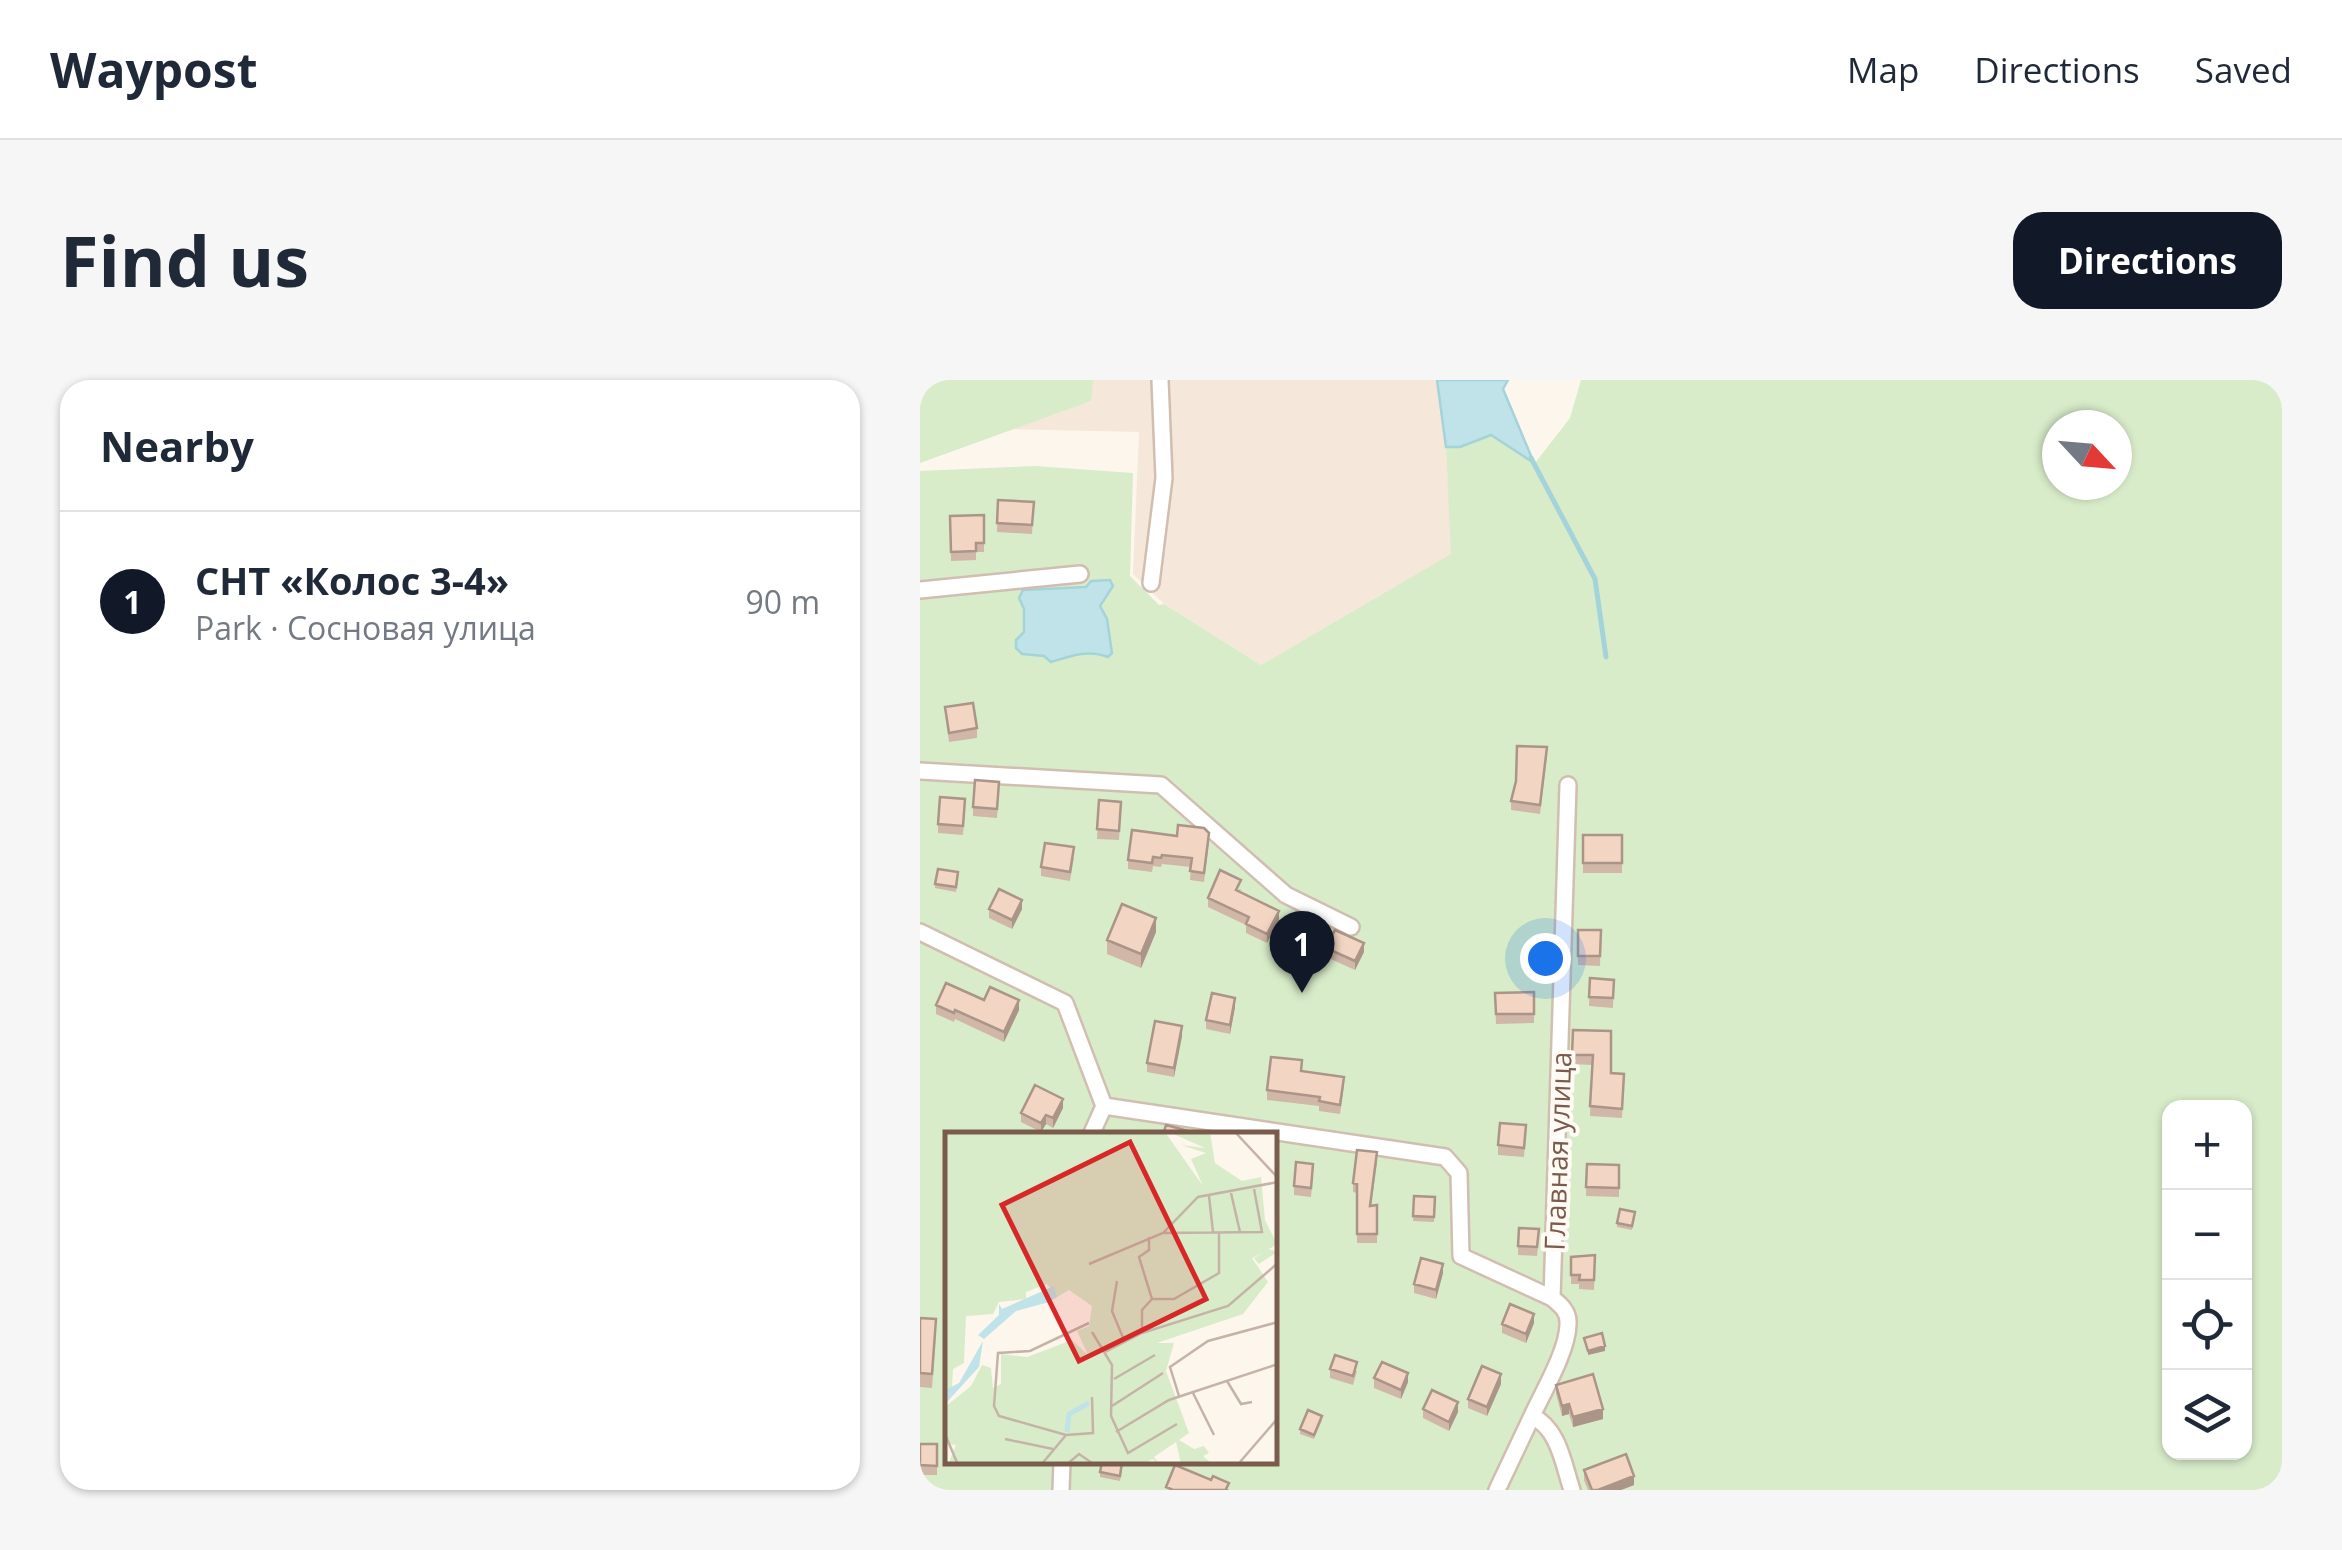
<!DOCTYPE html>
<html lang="en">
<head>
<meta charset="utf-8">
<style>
	body { margin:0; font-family:"Open Sans",sans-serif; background:#f6f6f7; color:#1f2937 }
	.controls { position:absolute; right:30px; bottom:30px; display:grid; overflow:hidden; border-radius:20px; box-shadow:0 2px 8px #0004 }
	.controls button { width:90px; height:90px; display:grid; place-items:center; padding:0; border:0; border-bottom:2px solid #e0e1e3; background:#fff; color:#1f2937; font:50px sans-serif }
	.compass { position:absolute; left:1122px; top:30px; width:90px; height:90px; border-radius:50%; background:#fff; box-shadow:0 2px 8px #0004; rotate:116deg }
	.you { position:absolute; left:625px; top:578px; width:35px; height:35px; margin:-25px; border:8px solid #fff; border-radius:50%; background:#1a73e8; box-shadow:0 0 0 15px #1a73e833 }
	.badge { display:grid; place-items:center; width:65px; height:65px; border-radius:50%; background:#111827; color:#fff; font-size:32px; font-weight:700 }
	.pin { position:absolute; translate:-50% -82px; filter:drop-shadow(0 2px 5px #0008) }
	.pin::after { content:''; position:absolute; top:52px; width:35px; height:30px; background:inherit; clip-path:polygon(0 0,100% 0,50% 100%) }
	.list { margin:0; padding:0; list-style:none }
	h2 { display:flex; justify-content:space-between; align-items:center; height:130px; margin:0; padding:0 40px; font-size:42px }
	h2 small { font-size:32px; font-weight:400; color:#747a83 }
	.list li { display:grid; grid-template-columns:65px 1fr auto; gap:30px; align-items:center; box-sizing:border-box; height:180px; padding:0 40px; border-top:2px solid #e0e1e3 }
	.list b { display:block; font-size:38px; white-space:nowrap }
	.list p { margin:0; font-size:32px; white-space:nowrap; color:#747a83 }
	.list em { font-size:32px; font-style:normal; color:#747a83 }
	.icon { flex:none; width:55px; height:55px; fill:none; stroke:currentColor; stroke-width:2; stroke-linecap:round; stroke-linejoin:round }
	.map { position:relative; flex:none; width:1362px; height:1110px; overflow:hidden; border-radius:30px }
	header { display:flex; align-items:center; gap:60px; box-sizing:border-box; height:140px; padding:0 50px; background:#fff; border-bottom:2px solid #e0e1e3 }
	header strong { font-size:48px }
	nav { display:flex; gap:55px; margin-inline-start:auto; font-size:35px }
	.intro { display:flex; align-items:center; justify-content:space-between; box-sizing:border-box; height:240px; padding:0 60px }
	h1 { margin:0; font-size:70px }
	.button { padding:25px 45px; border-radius:30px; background:#111827; color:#fff; font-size:35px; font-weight:700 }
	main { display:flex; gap:60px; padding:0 60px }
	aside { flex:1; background:#fff; border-radius:30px; box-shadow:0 2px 8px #0004 }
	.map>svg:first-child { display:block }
</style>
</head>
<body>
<header>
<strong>Waypost</strong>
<nav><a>Map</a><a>Directions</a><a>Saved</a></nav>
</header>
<div class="intro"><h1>Find us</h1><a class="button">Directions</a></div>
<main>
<aside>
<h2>Nearby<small></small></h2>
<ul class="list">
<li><span class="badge">1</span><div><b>СНТ «Колос 3-4»</b><p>Park · Сосновая улица</p></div><em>90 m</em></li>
</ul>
</aside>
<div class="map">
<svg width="1362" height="1110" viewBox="0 0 1362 1110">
	<rect width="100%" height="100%" fill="#fdf6ec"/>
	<path fill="#f5e8da" d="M 0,0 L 517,0 L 526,67 L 532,174 L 341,285 L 244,224 L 213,194 L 219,52 L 0,47 Z"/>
	<path fill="#d8ecc9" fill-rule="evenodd" d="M 0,0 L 173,0 L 171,21 L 0,83 Z
		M 661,0 L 1362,0 L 1362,1110 L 0,1110 L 0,91 L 115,86 L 213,93 L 210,196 L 239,225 L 244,224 L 341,285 L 531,174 L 526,67 L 540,67 L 571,55 L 615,83 L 650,38 ZM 1137,45 L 1197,45 L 1197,105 L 1137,105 ZM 1250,728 L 1324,728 L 1324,1072 L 1250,1072 ZM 28,755 L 355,755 L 355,1082 L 28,1082 Z"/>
	<path fill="#bfe3e8" stroke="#a5d3da" stroke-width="2.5" d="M 517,0 L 588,0 L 583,9 L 614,83 L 571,55 L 540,67 L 526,67 Z
		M 190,200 L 193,206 L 180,226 L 187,239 L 192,273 L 188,277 C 168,269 150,276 131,282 L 124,276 L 102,274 L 96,268 L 96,260 L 104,252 L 104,229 L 99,218 L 103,210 L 166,207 L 171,201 Z"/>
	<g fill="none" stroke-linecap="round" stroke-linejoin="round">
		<path stroke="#a5d3da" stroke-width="5" d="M 611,78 L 675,199 L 686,277"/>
		<defs>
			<path id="minor" d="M 231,203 L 244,98 L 240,0
				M 0,210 L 160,194
				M 0,391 L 241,405 L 366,515 L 431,547
				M 648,405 L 632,918 C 641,925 649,932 648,944 C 648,970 623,1012 612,1036 C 639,1049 643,1083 652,1110
				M 0,552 L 145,623 L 184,726
				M 171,755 L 184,726 L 525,777 L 539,793 L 541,876 L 632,918
				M 141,1110 L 142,1082
				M 577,1110 L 612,1036"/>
		</defs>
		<use href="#minor" stroke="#d1beb0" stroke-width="20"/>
		<use href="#minor" stroke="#fff" stroke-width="15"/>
	</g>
	<path fill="#d1b7a8" d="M 78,120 L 114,122 L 112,154 L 77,152 Z
		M 64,135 L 64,172 L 56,172 L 56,180 L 31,181 L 30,136 Z
		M 25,327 L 57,348 L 57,358 L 29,362 Z
		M 627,376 L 620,434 L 591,430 L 591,421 Z
		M 79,411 L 77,438 L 53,436 L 53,427 Z
		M 179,420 L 201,422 L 199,460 L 177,459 Z
		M 45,428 L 43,455 L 18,453 L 18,444 Z
		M 663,455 L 702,455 L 702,493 L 663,493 Z
		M 289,462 L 284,502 L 270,500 L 271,487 L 242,484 L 241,487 L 233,486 L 232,492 L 208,489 L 208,480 Z
		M 154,477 L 150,501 L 121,496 L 121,487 Z
		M 38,497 L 36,512 L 15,508 L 15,504 Z
		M 321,509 L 320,512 L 359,540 L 347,563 L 326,553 L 326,545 L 288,527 L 288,518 Z
		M 69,529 L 102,529 L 92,549 L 69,538 Z
		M 658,550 L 681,550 L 680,586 L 658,585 Z
		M 236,552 L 221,588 L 187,574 L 187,560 Z
		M 406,568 L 444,572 L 435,590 L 406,577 Z
		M 670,598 L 694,600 L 693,628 L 669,626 Z
		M 614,612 L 614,643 L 576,644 L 575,613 Z
		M 64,620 L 99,630 L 84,662 L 35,639 L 34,642 L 16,634 L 16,625 Z
		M 315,627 L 310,654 L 286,649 L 286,640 Z
		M 653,650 L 691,693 L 704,694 L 702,738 L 670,736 L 672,685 L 652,684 Z
		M 262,656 L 254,697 L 227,692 L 227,683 Z
		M 382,691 L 424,706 L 420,734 L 399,731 L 399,726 L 347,720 L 347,710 Z
		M 143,728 L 133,748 L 126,744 L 121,752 L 101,742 L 101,733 Z
		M 606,745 L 604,777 L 578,775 L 578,765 Z
		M 457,782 L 451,826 L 457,825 L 457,863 L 437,863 L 437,813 L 433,812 L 433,803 Z
		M 667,784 L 699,785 L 699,817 L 666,816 Z
		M 393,794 L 391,817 L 374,815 L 374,806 Z
		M 494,816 L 515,817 L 514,842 L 493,841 Z
		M 715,837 L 712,850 L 697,847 L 697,843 Z
		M 619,858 L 617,876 L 598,875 L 598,866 Z
		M 675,875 L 674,910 L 659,909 L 659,904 L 651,904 L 651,877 Z
		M 523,893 L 516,919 L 494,913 L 494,904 Z
		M 0,938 L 16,953 L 12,1008 L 0,1007 Z
		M 614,943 L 606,963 L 582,953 L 582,944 Z
		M 410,989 L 437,991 L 433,1005 L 410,998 Z
		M 454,998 L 488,1002 L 481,1019 L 454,1008 Z
		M 581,1004 L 567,1036 L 548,1028 L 548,1019 Z
		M 636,1005 L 683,1039 L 653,1047 L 649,1034 L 642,1036 L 636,1014 Z
		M 503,1029 L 538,1032 L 529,1051 L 503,1038 Z
		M 402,1040 L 394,1059 L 380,1054 L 380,1049 Z
		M 0,1064 L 17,1064 L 17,1095 L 0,1095 Z
		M 203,1082 L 200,1101 L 180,1097 L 180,1092 Z
		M 664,1090 L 714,1105 L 701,1110 L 668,1110 L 664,1100 Z"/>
	<path fill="#aa9588" d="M 102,520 L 102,529 L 92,549 L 92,540 Z
		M 359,531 L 359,540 L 347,563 L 347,554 Z
		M 236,538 L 236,552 L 221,588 L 221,574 Z
		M 444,563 L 444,572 L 435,590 L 435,581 Z
		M 315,618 L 315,627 L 310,654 L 310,645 Z
		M 99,620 L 99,630 L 84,662 L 84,652 Z
		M 262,646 L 262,656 L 254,697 L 254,688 Z
		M 143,719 L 143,728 L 133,748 L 133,738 Z
		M 126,735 L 126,744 L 121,752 L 121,743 Z
		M 523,884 L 523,893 L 516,919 L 516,910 Z
		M 614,934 L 614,943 L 606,963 L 606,954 Z
		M 685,966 L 685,971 L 668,975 L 668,971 Z
		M 488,993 L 488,1002 L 481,1019 L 481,1010 Z
		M 581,994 L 581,1004 L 567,1036 L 567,1027 Z
		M 538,1022 L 538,1032 L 529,1051 L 529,1042 Z
		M 649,1024 L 649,1034 L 642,1036 L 642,1026 Z
		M 683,1029 L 683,1039 L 653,1047 L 653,1037 Z
		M 714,1096 L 714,1105 L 701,1110 L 678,1110 Z"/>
	<path fill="#f3d5c3" stroke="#aa9588" stroke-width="2.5" d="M 78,120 L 114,122 L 112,145 L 77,143 Z
		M 64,135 L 64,163 L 56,163 L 56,171 L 31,172 L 30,136 Z
		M 53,323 L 57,348 L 29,353 L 25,327 Z
		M 597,366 L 627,367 L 620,425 L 591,421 L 596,401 Z
		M 55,400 L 79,402 L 77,429 L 53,427 Z
		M 20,417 L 45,419 L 43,446 L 18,444 Z
		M 179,420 L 201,422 L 199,451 L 177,449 Z
		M 258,445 L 284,448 L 289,453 L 284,493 L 270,491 L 272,478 L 242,475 L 241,478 L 233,477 L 232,483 L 208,480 L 212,450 L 257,456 Z
		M 663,455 L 702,455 L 702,483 L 663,483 Z
		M 125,463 L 154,467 L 150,492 L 121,487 Z
		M 18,489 L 38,492 L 36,507 L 15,504 Z
		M 300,490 L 321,500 L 316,510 L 359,531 L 347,554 L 326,544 L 329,537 L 288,518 Z
		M 79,509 L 102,520 L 92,540 L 69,529 Z
		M 202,524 L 236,538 L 221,574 L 187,560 Z
		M 415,550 L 444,563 L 435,581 L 406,568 Z
		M 658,550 L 681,550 L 680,576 L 658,576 Z
		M 670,598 L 694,600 L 693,618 L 669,617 Z
		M 26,603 L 64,620 L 70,607 L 99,620 L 84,652 L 35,630 L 34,633 L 16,625 Z
		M 614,612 L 614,634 L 576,634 L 575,613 Z
		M 292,613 L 315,618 L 310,645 L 286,640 Z
		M 235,641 L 262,646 L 254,688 L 227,683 Z
		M 653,650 L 691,651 L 691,693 L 704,694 L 702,729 L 670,726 L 673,675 L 652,675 Z
		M 351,677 L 382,680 L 381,691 L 424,697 L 420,725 L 399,721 L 400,717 L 347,710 Z
		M 115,705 L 143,719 L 133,738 L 126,735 L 121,743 L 101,733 Z
		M 580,743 L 606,745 L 604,768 L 578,765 Z
		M 246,745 L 272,752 L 272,755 L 243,755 Z
		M 437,770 L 457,772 L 450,826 L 457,825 L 457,854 L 437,854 L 437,804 L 433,803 Z
		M 376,782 L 393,784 L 391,808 L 374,806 Z
		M 667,784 L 699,785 L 699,808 L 666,807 Z
		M 494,816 L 515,817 L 514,837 L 493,836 Z
		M 700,829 L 715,832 L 712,846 L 697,843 Z
		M 599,848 L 619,849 L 617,867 L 598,866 Z
		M 675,875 L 674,900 L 659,900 L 660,895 L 651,895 L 651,877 Z
		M 501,878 L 523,884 L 516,910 L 494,904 Z
		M 590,924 L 614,934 L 606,954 L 582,944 Z
		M 0,938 L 16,939 L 12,994 L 0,993 Z
		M 682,953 L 685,966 L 668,971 L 664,958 Z
		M 415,975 L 437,982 L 433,996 L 410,989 Z
		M 462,982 L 488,993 L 481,1010 L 454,998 Z
		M 562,986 L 581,994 L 567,1027 L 548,1019 Z
		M 673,994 L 683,1029 L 653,1037 L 649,1024 L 642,1026 L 636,1005 Z
		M 512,1010 L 538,1022 L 529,1042 L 503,1029 Z
		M 388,1030 L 402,1036 L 394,1055 L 380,1049 Z
		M 0,1064 L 17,1064 L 17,1086 L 0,1085 Z
		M 706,1074 L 714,1096 L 678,1110 L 672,1110 L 664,1090 Z
		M 182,1082 L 202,1082 L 200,1096 L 180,1092 Z
		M 255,1085 L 291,1100 L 293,1096 L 309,1103 L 306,1109 L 307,1110 L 253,1110 L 246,1107 Z"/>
	<g text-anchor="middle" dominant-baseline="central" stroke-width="8" stroke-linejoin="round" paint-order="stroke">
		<g font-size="28" fill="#7a5c4d" stroke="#fffaf3">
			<text transform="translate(637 771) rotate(-88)">Главная улица</text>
		</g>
	</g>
	<g transform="translate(25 752)">
		<rect width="332" height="332" fill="#fdf6ec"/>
		<path d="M 0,0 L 220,0 L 258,54 L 246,27 L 261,21 L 236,13 L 260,16 L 224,0 L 265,0 L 270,31 L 297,49 L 316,45 L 320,88 L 332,112 L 324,117 L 332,120 L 314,132 L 309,126 L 319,120 L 307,126 L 323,150 L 298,182 L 212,211 L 229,211 L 221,239 L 244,301 L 234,308 L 249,317 L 259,314 L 264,321 L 258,324 L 267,332 L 236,332 L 231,310 L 209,325 L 214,332 L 207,327 L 199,333 L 3,332 L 11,313 L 0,312 L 0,275 L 26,254 L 37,233 L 46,236 L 48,256 L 56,252 L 56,222 L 82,225 L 127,208 L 143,223 L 132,199 L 144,194 L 147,174 L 124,158 L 112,165 L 102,152 L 81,160 L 81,167 L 54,170 L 48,182 L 21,184 L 19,231 L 8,237 L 7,255 L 0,258 Z" fill="#d8ecc9"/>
		<path d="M 109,154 L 112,165 L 104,170 L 71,179 L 39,207 L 33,203 L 54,183 L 54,172 L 57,177 ZM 38,209 L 34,235 L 0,272 L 0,258 L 14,251 Z" fill="#bfe3e8"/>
		<path fill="none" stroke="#bfe3e8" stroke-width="5" d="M 122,300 L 124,282 L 144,271"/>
		<path fill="none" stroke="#c5b3a7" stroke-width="2.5" d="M 290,0 L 333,46M 286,61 L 295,100M 264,64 L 268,100M 218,101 L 317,100 L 309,57M 204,105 L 204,118 L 194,125 L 207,167 L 229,167 L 274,141 L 274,100M 144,132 L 218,101 L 253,65 L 333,50M 172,149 L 167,179 L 179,208M 207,167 L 197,178 L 197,201 L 283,174 L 333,131M 144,191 L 85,219 L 53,221 L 49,274 L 54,284 L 121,303 L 148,301 L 147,265M 147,200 L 167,233 L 166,284 L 183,321 L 232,292M 160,220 L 197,201M 169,247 L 210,223M 282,249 L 296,272 L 307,270M 247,259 L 269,303M 234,264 L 225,235 L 263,209 L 333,190M 167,274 L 218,241M 171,300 L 224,268 L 333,232M 0,302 L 13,333M 60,307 L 108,317M 295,330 L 333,286M 96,333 L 121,303M 121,333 L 134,322 L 150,333"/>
		<path fill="#d62828" fill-opacity="0.15" stroke="#d62828" stroke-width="5" d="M 185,10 L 261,167 L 134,229 L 57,73 Z"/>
		<rect width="332" height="332" fill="none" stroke="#7a5c4d" stroke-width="5"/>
	</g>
</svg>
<div class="controls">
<button>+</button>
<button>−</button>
<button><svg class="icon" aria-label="locate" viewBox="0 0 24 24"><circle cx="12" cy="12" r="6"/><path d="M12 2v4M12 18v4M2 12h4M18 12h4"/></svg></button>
<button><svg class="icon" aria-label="layers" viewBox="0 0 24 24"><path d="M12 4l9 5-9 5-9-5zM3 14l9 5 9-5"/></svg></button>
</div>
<svg class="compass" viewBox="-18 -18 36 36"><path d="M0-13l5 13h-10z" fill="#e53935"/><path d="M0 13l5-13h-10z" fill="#747a83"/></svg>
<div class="you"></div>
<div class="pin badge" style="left:382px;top:613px">1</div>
</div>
</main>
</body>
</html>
